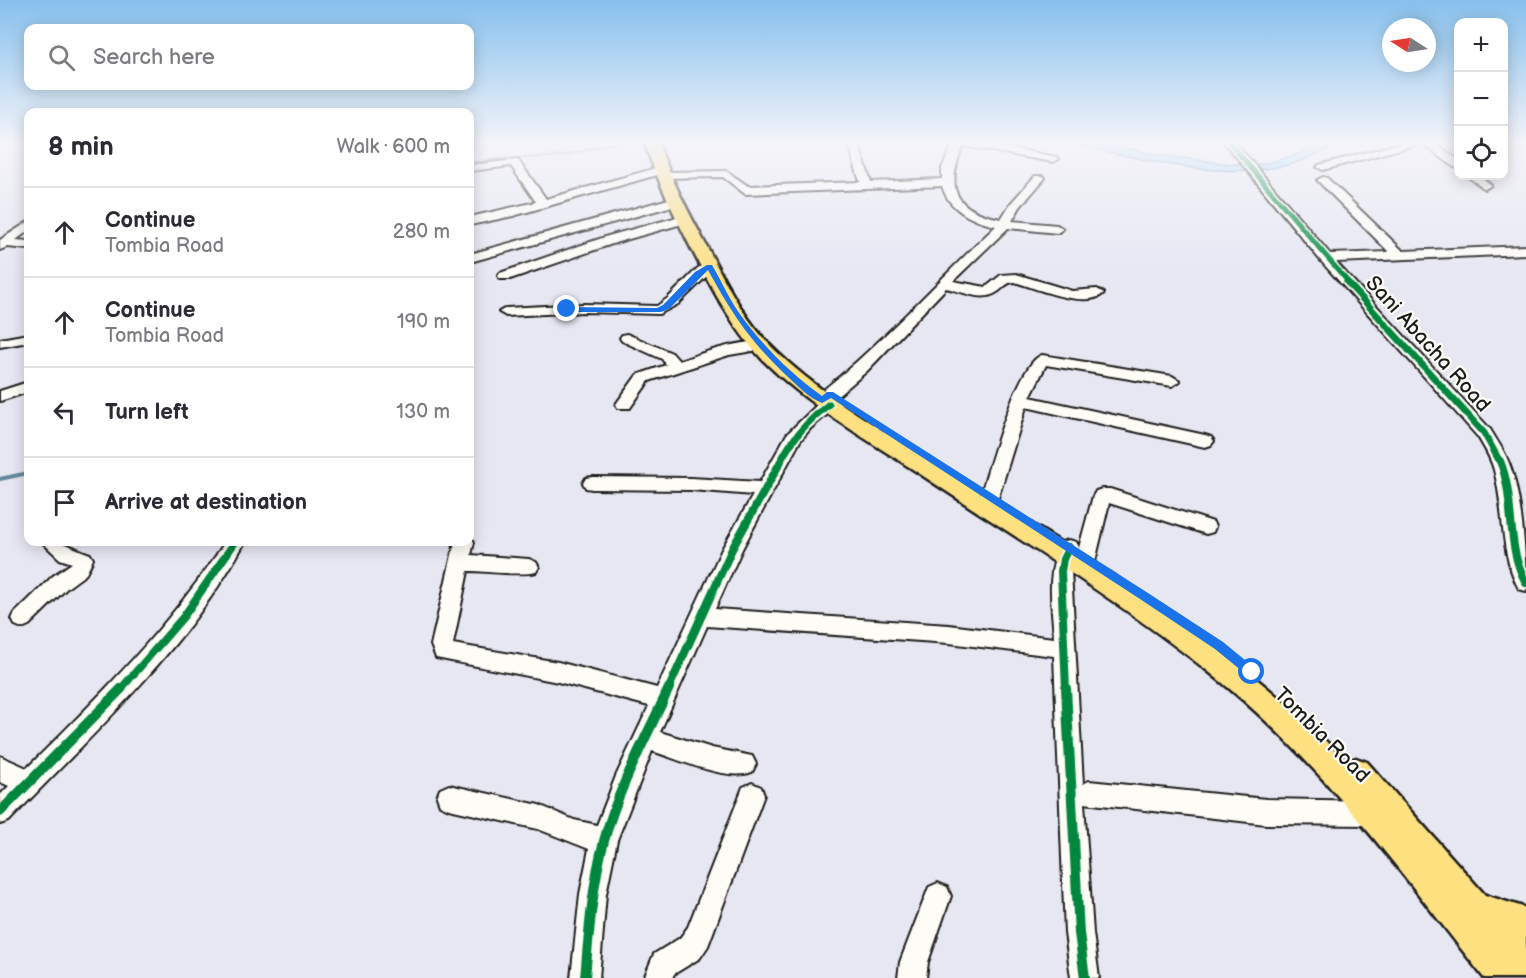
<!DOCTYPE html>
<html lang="en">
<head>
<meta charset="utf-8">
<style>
	body { margin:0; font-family:"Balsamiq Sans",sans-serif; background:#f2f2f3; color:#2b2b33 }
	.controls { position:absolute; right:18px; top:18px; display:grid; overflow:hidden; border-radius:12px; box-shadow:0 3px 15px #0003 }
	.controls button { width:54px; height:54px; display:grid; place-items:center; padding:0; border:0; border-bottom:2px solid #e1e1e2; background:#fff; color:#2b2b33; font:30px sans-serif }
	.compass { position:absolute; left:1382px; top:18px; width:54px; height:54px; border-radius:50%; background:#fff; box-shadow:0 3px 15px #0003; rotate:282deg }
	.stop { position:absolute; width:18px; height:18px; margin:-14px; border:4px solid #1a73e8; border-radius:50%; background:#fff }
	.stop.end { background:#1a73e8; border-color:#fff; box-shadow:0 2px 6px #0008 }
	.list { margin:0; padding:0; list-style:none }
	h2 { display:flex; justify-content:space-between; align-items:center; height:78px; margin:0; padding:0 24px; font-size:26px }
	h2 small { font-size:20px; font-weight:400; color:#7c7c81 }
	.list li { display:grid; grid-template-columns:39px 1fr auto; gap:18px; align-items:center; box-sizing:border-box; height:90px; padding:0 24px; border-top:2px solid #e1e1e2 }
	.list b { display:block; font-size:22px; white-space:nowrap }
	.list p { margin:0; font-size:20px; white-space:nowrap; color:#7c7c81 }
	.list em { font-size:20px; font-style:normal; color:#7c7c81 }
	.icon { flex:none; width:33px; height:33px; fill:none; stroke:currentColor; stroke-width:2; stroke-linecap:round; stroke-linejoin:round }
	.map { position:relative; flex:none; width:1526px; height:978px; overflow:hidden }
	.search { position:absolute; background:#fff; box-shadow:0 3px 15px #0003; left:24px; top:24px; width:450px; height:66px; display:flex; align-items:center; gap:15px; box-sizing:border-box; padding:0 21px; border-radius:12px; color:#7c7c81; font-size:22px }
	.panel { position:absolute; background:#fff; box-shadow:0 3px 15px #0003; left:24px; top:108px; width:450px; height:438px; border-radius:12px }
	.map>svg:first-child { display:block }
</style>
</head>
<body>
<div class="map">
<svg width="1526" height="978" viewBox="0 0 1526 978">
	<rect width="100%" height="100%" fill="#e7e7f2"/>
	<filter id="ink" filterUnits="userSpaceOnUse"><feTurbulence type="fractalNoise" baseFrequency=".0167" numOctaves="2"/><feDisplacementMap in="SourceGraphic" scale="12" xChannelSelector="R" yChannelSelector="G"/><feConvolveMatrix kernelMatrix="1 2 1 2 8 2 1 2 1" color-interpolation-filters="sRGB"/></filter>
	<g filter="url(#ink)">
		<path fill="#94d2f5" stroke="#64899e" stroke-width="1.5" d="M 1063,142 L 1096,142 L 1160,155 L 1229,164 L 1264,164 L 1302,153 L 1317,142 L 1332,142 L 1330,148 C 1315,155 1300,163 1283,166 C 1211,181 1133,156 1063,142 Z"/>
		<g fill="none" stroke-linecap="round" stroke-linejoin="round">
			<path stroke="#64899e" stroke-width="2" d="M 470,163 L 499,159 L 563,156 L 617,142"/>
			<path stroke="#64899e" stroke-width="4" d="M 0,479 L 28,473"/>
			<defs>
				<path id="minor" d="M 848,142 L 858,142 L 871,182 L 942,179 L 942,168 L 954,142 L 976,142 L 1057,157 L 1059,159 L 1053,162 L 963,146 C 945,189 954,210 1001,219 L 1011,203 L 1035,176 L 1043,176 L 1045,178 L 1020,207 L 1012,221 L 1057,225 L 1063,229 L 1057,233 L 1008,228 L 953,281 L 986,287 L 1001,275 L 1016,274 L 1072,291 L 1097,289 L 1104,293 C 1087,310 1035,288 1015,282 C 1005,282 1003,290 994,294 C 981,301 960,291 946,288 L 867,371 L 833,400 L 837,404 L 835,408 L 811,428 L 800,441 L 742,549 L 715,609 L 949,625 L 1054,638 C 1052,603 1045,573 1062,542 L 1069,540 L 1076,542 L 1079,547 L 1073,559 L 1071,571 L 1083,784 L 1089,781 L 1266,799 L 1373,801 L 1382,804 L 1385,813 L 1382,822 L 1373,825 L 1266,824 L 1084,803 L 1093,933 L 1099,978 L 1071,978 L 1065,933 L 1054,656 L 949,643 L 707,626 L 660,732 L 712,748 L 752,756 L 756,764 L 752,772 C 728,782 677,759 652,751 L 617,840 L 606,894 L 599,978 L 571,978 L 580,894 L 589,849 L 538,829 L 449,809 L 440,805 L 437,797 L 440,789 L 449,785 L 539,805 L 574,820 L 597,825 L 616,776 L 649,706 L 558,682 L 436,658 L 431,645 L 455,542 L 470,542 L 470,536 L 474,542 L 471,555 L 529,559 L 536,562 L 539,567 L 536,572 C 523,576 484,571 468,571 L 453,644 L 558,662 L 657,688 L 722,549 L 753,495 L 691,490 L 592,489 L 586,488 L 583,483 L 586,478 L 592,477 L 691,478 L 760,482 L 787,434 L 818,404 L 814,400 L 816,396 C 881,345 936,282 996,226 C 972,221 949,210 942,186 L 745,194 L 723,177 L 662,178 L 657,175 L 513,216 L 470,225 L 470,217 L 536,202 L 511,166 L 470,171 L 470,165 L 518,160 L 546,199 L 660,167 L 664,168 L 665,172 L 726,171 L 748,186 L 860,182 Z
					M 1224,142 L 1235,142 L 1330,254 L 1389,252 L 1317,180 L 1323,177 L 1327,178 L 1403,251 L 1526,246 L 1526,254 L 1336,262 L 1490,429 C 1497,441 1506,453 1510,466 C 1522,497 1526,557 1526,591 L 1519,589 C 1499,551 1505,510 1494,470 C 1491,458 1484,447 1478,437 L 1321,261 Z
					M 1405,142 L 1434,142 L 1458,160 L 1458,168 L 1454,167 L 1422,143 L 1323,170 L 1317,167 L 1319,165 Z
					M 1467,176 L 1480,176 L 1491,185 L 1485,189 Z
					M 676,197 L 682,201 L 680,204 L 470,262 L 470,254 Z
					M 685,215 L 691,219 L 689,222 L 618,242 L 510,279 L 500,279 L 498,276 L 500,273 L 608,236 Z
					M 28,222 L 28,231 L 16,240 L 28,241 L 28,249 L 7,247 L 0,250 L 0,240 Z
					M 709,262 L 714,263 L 716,266 L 714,269 L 678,304 L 659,314 L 584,312 L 506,316 L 499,312 L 506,308 L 584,304 L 657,306 L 668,298 L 698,268 Z
					M 28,334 L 28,342 L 0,347 L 0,339 Z
					M 627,334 L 672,353 L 679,361 C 695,356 756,333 768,346 L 765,349 L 729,355 L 649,381 L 630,408 L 618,408 L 616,404 L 637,375 L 666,365 L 662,359 L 622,341 L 620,338 L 622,335 Z
					M 1042,355 L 1172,376 L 1180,381 L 1172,386 L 1046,365 L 1030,397 L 1205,435 L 1211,437 L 1214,441 L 1211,445 L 1205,447 L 1026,407 L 995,508 L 993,513 L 986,515 L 979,513 L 977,508 C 985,481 1017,362 1042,355 Z
					M 28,382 L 28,392 L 0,401 L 0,391 Z
					M 1102,489 L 1110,489 L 1213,522 L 1215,527 L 1213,532 L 1206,534 L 1109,503 L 1093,570 L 1090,575 L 1083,578 L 1076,575 L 1073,570 L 1093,496 L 1096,491 Z
					M 42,542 C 64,540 70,547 90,554 L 93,559 L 86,574 L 67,588 L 29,625 L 22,628 L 15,625 L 12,619 L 15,613 L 53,576 L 72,563 L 60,559 Z
					M 225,542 L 245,542 C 187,649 92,734 9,821 L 0,824 L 0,795 L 9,786 L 0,782 L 0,756 L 27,768 C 99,697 169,627 225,542 Z
					M 752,783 L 761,787 L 764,795 L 708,946 L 700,958 L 674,974 L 672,978 L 644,978 L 654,954 L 680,938 L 688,927 L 743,787 Z
					M 938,883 L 947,887 L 951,896 L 928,962 L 926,978 L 898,978 L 900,962 L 929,887 Z"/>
				<path id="major" d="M 644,142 L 658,142 C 670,178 688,211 706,245 C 726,283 745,322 777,352 C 826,399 887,432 944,469 C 1083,558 1232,640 1346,762 L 1356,758 L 1367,762 L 1485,895 L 1526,908 L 1526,978 L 1484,978 C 1399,870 1318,757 1209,672 C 1116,598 1013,536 914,470 C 862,436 806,404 762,359 C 730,325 709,283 688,242 C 672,209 656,177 644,142 Z"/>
			</defs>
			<use href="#minor" stroke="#1c1c1c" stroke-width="4"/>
			<use href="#major" stroke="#1c1c1c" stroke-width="5"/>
			<use href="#minor" fill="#fdfcf7" fill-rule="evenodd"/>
			<use href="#major" fill="#fde080" fill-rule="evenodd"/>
			<defs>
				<path id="cycleway-far3" d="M 1229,142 L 1349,283"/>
				<path id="cycleway-far2" d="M 1347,282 L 1484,433 L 1500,462
					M 780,462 C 794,436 806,423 829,404"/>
				<path id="cycleway-far1" d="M 1500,461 C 1516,500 1505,545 1526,583
					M 120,690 L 184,616 L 235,542
					M 668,690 L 732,549 L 781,461
					M 1066,690 L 1061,571 L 1063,559 L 1069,547"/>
				<path id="cycleway" d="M 1066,688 L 1079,933 L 1085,978
					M 0,812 L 122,688
					M 585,978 C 589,932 592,886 604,841 C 618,788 646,738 669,688"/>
			</defs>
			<use href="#cycleway-far3" stroke="#fdfcf7" stroke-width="8"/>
			<use href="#cycleway-far2" stroke="#fdfcf7" stroke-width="10"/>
			<use href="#cycleway-far1" stroke="#fdfcf7" stroke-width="12"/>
			<use href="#cycleway" stroke="#fdfcf7" stroke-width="14"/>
			<use href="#cycleway-far3" stroke="#00873e" stroke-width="5"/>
			<use href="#cycleway-far2" stroke="#00873e" stroke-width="7"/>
			<use href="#cycleway-far1" stroke="#00873e" stroke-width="8"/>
			<use href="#cycleway" stroke="#00873e" stroke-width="10"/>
		</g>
	</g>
	<linearGradient id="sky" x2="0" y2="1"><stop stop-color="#86c0ed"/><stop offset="0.51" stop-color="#f4f4f9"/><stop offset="1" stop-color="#f4f4f9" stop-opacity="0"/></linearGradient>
	<rect width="1526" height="279" fill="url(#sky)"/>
	<path fill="#1a73e8" d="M 707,265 L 712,265 C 722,282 730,301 742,317 C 764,347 792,375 822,396 L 827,392 L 833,392 L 1148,593 L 1223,642 L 1256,669 L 1256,676 L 1248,676 L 1215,649 L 1140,599 L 831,398 L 822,403 C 809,398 799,387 789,378 C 750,341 734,317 708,270 L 669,309 L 661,312 L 567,312 L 563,309 L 567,307 L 657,308 L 663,305 L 695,272 Z"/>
	<g text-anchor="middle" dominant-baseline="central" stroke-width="4.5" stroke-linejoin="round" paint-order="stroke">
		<g font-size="21" fill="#1c1c1c" stroke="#fdfcf7">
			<text transform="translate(1428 344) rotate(48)">Sani Abacha Road</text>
			<text transform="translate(1322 735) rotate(45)">Tombia Road</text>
		</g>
	</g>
</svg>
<div class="controls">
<button>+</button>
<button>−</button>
<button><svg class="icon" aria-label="locate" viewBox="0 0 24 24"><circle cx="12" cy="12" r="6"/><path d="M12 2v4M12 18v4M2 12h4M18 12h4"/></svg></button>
</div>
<svg class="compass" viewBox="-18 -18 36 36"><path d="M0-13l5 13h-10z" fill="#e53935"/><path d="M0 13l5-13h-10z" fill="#7c7c81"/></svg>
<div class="stop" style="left:1252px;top:672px"></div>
<div class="stop end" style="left:567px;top:309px"></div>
<div class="search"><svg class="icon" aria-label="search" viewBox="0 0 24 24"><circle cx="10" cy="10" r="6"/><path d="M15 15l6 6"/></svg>Search here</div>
<section class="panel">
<h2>8 min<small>Walk · 600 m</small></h2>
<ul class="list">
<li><svg class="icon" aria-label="ahead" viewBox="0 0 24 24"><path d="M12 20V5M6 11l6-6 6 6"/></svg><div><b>Continue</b><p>Tombia Road</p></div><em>280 m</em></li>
<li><svg class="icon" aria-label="ahead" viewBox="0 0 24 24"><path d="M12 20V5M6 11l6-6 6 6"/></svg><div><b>Continue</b><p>Tombia Road</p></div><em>190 m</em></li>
<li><svg class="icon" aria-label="left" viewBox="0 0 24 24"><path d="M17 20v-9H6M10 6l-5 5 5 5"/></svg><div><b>Turn left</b></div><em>130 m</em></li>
<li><svg class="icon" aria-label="arrive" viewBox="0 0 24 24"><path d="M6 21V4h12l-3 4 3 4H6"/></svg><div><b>Arrive at destination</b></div></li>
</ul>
</section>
</div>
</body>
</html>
